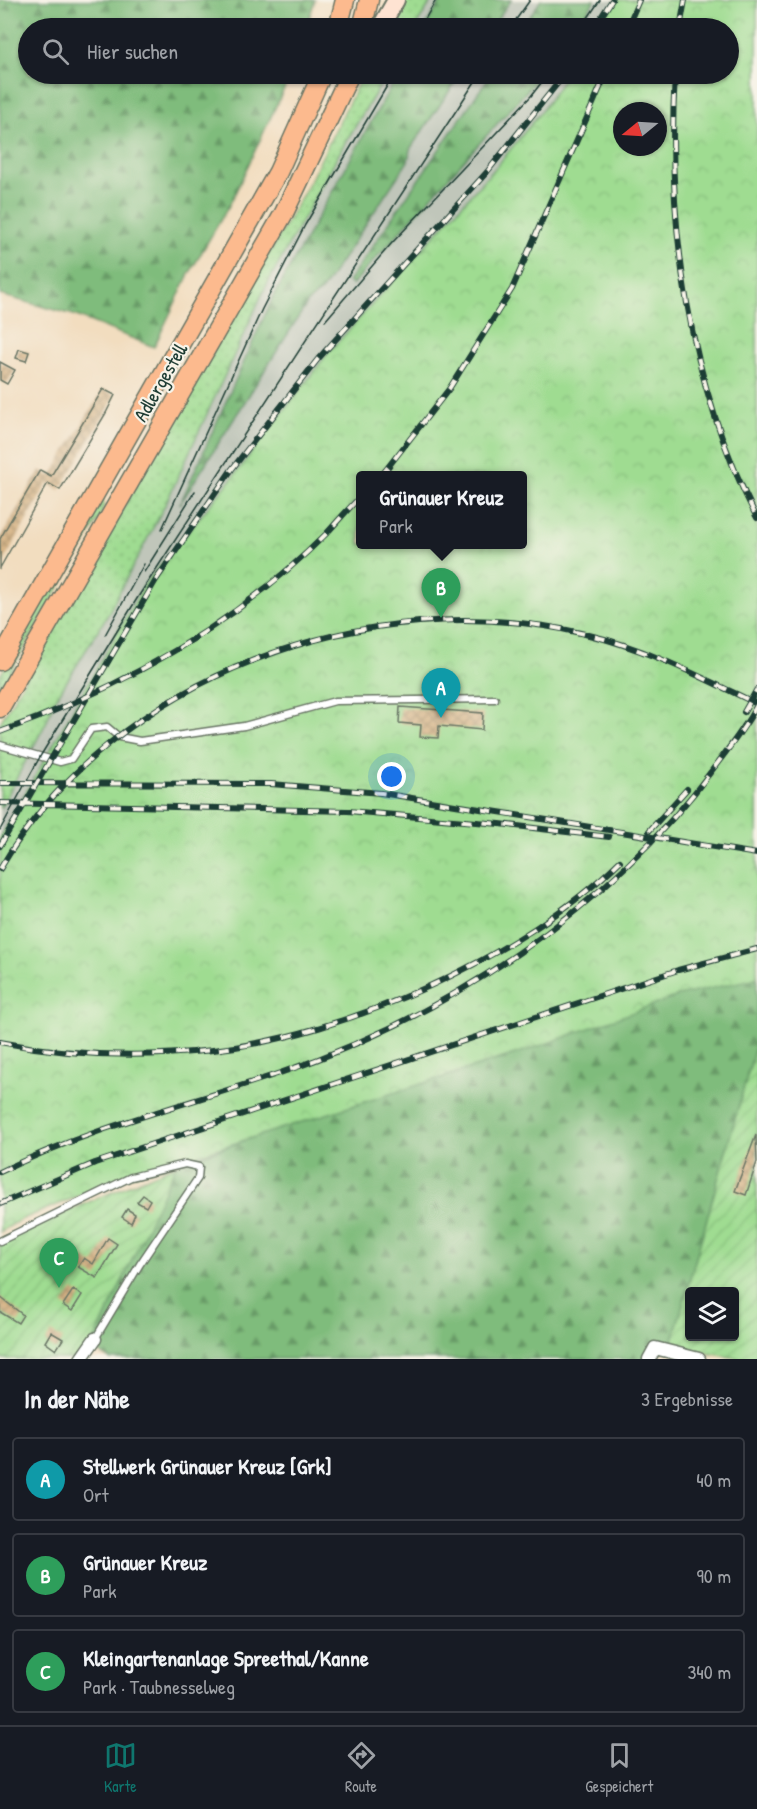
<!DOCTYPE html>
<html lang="de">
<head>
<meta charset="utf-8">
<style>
	body { margin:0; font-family:"Patrick Hand",sans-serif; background:#20242c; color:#f1f3f6 }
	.controls { position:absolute; right:18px; bottom:18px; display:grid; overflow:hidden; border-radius:6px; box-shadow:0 2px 4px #0004 }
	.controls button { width:54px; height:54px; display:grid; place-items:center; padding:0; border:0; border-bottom:2px solid #363941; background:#171b24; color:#f1f3f6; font:30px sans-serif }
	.compass { position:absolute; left:613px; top:102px; width:54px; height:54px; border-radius:50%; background:#171b24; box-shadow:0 2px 4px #0004; rotate:252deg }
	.you { position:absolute; left:392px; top:777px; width:21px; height:21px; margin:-15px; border:4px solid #fff; border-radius:50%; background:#1a73e8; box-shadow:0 0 0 9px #1a73e833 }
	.badge { display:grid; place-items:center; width:39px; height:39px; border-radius:50%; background:#0f766e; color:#fff; font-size:20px; font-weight:700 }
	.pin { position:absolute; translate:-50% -50px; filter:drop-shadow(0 2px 3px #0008) }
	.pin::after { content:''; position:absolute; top:32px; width:21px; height:18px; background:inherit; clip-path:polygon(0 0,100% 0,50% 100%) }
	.popup { position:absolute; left:356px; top:471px; width:171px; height:78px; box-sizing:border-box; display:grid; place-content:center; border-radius:6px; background:#171b24; filter:drop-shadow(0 2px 4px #0005); font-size:20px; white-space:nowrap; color:#9ea1a6 }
	.popup b { font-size:22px; color:#f1f3f6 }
	.popup::after { content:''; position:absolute; left:50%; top:100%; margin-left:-12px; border:12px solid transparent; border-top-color:#171b24 }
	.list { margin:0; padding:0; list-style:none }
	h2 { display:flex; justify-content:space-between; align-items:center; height:78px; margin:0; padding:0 24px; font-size:26px }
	h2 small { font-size:20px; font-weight:400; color:#9ea1a6 }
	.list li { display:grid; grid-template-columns:39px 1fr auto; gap:18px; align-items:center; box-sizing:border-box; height:84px; margin:0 12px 12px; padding:0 12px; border:2px solid #363941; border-radius:6px }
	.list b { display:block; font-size:22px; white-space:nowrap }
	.list p { margin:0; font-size:20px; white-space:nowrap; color:#9ea1a6 }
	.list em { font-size:20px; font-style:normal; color:#9ea1a6 }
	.icon { flex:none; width:33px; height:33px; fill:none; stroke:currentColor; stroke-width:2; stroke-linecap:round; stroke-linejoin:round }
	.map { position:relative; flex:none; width:757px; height:1359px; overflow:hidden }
	.search { position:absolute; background:#171b24; box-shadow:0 2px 4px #0004; left:18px; right:18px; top:18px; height:66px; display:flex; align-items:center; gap:15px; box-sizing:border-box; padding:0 21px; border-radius:33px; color:#9ea1a6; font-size:22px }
	.sheet { height:366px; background:#171b24 }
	nav { display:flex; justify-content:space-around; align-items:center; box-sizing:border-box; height:84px; border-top:2px solid #363941; background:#171b24; font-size:16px; color:#9ea1a6 }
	nav a { display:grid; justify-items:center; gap:3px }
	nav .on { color:#0f766e }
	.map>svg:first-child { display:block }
</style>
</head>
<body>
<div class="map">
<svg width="757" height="1359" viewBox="0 0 757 1359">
	<defs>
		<pattern id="grass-dots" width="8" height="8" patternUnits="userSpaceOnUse" patternTransform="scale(1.5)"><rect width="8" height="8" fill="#9fdc91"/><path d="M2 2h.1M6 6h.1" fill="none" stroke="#88be7e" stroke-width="1.8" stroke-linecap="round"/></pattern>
		<pattern id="forest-firs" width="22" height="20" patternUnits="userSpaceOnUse" patternTransform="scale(1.5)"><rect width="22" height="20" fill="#7fbc7b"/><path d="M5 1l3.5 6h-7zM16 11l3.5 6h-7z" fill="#679a66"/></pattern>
		<pattern id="park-crowns" width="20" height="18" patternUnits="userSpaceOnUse" patternTransform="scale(1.5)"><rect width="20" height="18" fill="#9fdc91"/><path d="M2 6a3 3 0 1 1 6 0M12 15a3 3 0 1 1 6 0" fill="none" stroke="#88be7e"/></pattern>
		<pattern id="garden-furrows" width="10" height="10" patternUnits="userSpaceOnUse" patternTransform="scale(1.5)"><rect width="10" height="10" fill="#9fdc91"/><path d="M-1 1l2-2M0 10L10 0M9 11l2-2" fill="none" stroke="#88be7e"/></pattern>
		<pattern id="building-cross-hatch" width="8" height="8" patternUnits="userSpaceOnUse" patternTransform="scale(1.5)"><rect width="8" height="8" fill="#d5b385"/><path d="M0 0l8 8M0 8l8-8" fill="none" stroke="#ac936e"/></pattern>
	</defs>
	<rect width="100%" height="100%" fill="#f7f3e8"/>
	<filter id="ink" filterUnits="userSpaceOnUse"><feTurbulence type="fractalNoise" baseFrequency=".0167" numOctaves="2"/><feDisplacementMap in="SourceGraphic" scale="12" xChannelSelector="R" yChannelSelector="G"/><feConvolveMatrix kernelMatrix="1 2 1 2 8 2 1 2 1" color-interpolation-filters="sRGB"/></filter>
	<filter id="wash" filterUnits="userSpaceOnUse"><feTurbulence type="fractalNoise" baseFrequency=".008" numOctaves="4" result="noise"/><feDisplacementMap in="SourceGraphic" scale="24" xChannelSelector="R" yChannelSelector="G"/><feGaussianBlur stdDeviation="1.35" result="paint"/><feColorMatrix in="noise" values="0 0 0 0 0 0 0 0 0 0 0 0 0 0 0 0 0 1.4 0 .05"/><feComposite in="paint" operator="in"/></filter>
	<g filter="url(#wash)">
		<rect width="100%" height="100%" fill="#f2ddbf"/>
		<path fill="#c0c6ba" d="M 432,0 L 442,0 L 424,28 L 415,28 Z
			M 511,0 L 541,0 L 522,28 L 491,28 Z
			M 595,0 L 622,0 L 605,28 L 577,28 Z
			M 387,74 L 398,74 L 272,299 L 308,302 L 322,290 L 408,161 L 410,149 L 461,74 L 491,74 L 349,282 L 351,285 L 542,74 L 576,74 L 0,889 L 0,809 L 46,723 L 54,702 L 107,616 L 166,503 L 265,288 L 345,143 Z"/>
		<path fill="url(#grass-dots)" stroke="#5f8c62" stroke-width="1.5" d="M 404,0 L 432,0 L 415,28 L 388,28 Z
			M 363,74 L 387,74 L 345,143 L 265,288 L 166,503 L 107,616 L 54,702 L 46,723 L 0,809 L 0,723 L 307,187 Z
			M 102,499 L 104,505 L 101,515 L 0,690 L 0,676 Z"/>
		<path fill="url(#forest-firs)" stroke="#4f7c58" stroke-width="1.5" d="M 0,0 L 315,0 L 306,28 L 28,28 L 28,74 L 291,74 L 230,204 L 189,274 L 154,347 L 74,315 L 0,295 Z
			M 442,0 L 511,0 L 491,28 L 424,28 Z
			M 541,0 L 595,0 L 577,28 L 522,28 Z
			M 398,74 L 461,74 L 410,149 L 408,161 L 322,290 L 308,302 L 180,504 L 272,299 Z
			M 491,74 L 542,74 L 352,285 L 348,282 Z
			M 757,973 L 757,1041 L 671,1347 L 644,1359 L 110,1359 L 93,1349 L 96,1337 L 175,1165 L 260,1135 L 500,1059 L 729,974 Z"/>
		<path fill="url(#park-crowns)" stroke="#5f8c62" stroke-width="1.5" fill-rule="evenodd" d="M 616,0 L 757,0 L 757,978 L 678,996 L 537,1047 L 113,1182 L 20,1220 L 0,1232 L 0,838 L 146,582 L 229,482 L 328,353 L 497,166 L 543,109 L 567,74 L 728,74 L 728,28 L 598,28 ZM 622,111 L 658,111 L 658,147 L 622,147 ZM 360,476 L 522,476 L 522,544 L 360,544 Z"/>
		<path fill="url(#garden-furrows)" stroke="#5f8c62" stroke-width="1.5" fill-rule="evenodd" d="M 757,1041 L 757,1359 L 742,1359 L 671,1347 ZM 690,1292 L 734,1292 L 734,1336 L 690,1336 Z
			M 176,1165 L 96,1337 L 73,1359 L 0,1359 L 0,1240 Z"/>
		<g id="blocks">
			<path fill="url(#building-cross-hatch)" d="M 19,349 L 29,352 L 26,361 L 16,358 Z
				M 0,362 L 15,370 L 7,384 L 0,380 Z
				M 103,389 L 115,395 L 106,413 L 60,490 L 48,483 L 0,568 L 0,539 L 9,523 L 40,470 L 51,476 Z
				M 400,707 L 483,713 L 482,730 L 439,726 L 438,738 L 420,737 L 421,725 L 399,723 Z
				M 756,1135 L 757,1162 L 746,1195 L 735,1191 Z
				M 143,1195 L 150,1200 L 146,1207 L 137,1202 Z
				M 127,1209 L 135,1214 L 131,1223 L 122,1217 Z
				M 108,1238 L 117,1244 L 97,1278 L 78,1267 L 84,1258 L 93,1264 Z
				M 73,1290 L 82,1295 L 72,1311 L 63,1305 Z
				M 0,1297 L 23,1315 L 18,1323 L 0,1312 Z
				M 51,1332 L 63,1339 L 56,1350 L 45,1342 Z"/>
		</g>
	</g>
	<g filter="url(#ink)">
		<use href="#blocks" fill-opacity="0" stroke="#697565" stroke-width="1.5"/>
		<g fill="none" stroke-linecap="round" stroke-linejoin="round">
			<defs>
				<path id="service" d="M 0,745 L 60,762 L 71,759 L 91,729 L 107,727 L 119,737 L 140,741 L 244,726 L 335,701 L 495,699
					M 0,1241 L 131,1177 L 185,1164 L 199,1167 L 198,1178 L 140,1264 L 95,1339"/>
				<path id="minor" d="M 81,1359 L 95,1339
					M 649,1359 L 655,1348 L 699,1359"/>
				<path id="secondary" d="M 380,28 L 396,0"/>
				<path id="primary" d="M 338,28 L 345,0
					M 362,28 L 369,0
					M 0,661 L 278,172 L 322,74
					M 0,708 L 284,213 L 350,74"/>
			</defs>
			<use href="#service" stroke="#697565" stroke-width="9"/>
			<use href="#minor" stroke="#697565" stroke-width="15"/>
			<use href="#secondary" stroke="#697565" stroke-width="20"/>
			<use href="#primary" stroke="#697565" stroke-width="21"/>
			<use href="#service" stroke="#fff" stroke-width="6"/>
			<use href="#minor" stroke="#fff" stroke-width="12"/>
			<use href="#secondary" stroke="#fee3d2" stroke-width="16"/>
			<use href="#primary" stroke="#fcba8e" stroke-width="18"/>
			<path stroke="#1f3d34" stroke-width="1.5" d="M 420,28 L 436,0
				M 510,28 L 530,0
				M 581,28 L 600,0
				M 325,321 L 391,244 L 531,96 L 548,74
				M 162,529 L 262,309 L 305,225 L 394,74
				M 144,572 L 195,491
				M 105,635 L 144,564
				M 0,830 L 41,755 L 138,597 L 480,74"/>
			<defs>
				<path id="rail" d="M 594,28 L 612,0
					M 627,28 L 639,0
					M 680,28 L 685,0
					M 675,74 C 666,223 688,384 757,518
					M 381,476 L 449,389 L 512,289 L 606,74
					M 744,712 L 757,689
					M 0,732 C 120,689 235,625 326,534 C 337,522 348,509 360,497
					M 0,783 L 271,784 L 381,793 L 757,854
					M 0,803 L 348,811 L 500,824 L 609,837
					M 649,831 L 687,789
					M 0,846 L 156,580 L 232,469 L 318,359 L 487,172 L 565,74
					M 0,869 C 114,675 371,583 585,634 C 646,648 701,677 757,704
					M 0,1042 C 70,1056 142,1058 213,1050 C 347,1035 524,956 620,861
					M 0,1172 C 89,1128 186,1105 280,1073 C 445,1017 609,909 713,769 C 729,748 745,728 757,705
					M 0,1204 L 95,1163 L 678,970 L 757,949"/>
			</defs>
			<use href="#rail" stroke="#1f3d34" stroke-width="6"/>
			<use href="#rail" stroke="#f7f3e8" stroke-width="4" stroke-dasharray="11" stroke-linecap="butt"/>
		</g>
	</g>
	<g text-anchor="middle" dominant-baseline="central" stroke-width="4.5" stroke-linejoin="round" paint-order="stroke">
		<g font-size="20" fill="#1f3d34" stroke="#f7f3e8">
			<text transform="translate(160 382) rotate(-60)">Adlergestell</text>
		</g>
	</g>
</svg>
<div class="controls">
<button><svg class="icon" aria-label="layers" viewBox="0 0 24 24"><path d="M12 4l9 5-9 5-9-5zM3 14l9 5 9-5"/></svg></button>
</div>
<svg class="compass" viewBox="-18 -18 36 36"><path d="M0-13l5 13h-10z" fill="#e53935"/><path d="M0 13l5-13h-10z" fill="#9ea1a6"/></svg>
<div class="you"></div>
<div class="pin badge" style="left:441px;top:718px;background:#0f9aa8">A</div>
<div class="pin badge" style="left:441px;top:618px;background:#2e9e5b">B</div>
<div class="popup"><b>Grünauer Kreuz</b>Park</div>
<div class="pin badge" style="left:59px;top:1288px;background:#2e9e5b">C</div>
<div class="search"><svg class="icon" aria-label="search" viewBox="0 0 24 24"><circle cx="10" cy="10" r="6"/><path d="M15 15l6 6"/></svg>Hier suchen</div>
</div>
<section class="sheet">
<h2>In der Nähe<small>3 Ergebnisse</small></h2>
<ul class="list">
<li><span class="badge" style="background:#0f9aa8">A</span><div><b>Stellwerk Grünauer Kreuz [Grk]</b><p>Ort</p></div><em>40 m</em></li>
<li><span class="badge" style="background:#2e9e5b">B</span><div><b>Grünauer Kreuz</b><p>Park</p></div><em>90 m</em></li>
<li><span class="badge" style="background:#2e9e5b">C</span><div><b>Kleingartenanlage Spreethal/Kanne</b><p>Park · Taubnesselweg</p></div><em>340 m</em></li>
</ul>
</section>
<nav>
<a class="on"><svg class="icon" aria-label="map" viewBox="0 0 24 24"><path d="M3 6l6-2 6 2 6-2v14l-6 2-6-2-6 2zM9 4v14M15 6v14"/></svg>Karte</a>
<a><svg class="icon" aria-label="directions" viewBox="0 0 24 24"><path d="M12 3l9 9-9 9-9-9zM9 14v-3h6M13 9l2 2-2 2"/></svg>Route</a>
<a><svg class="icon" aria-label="saved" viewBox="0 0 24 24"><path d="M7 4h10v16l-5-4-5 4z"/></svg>Gespeichert</a>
</nav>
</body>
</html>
